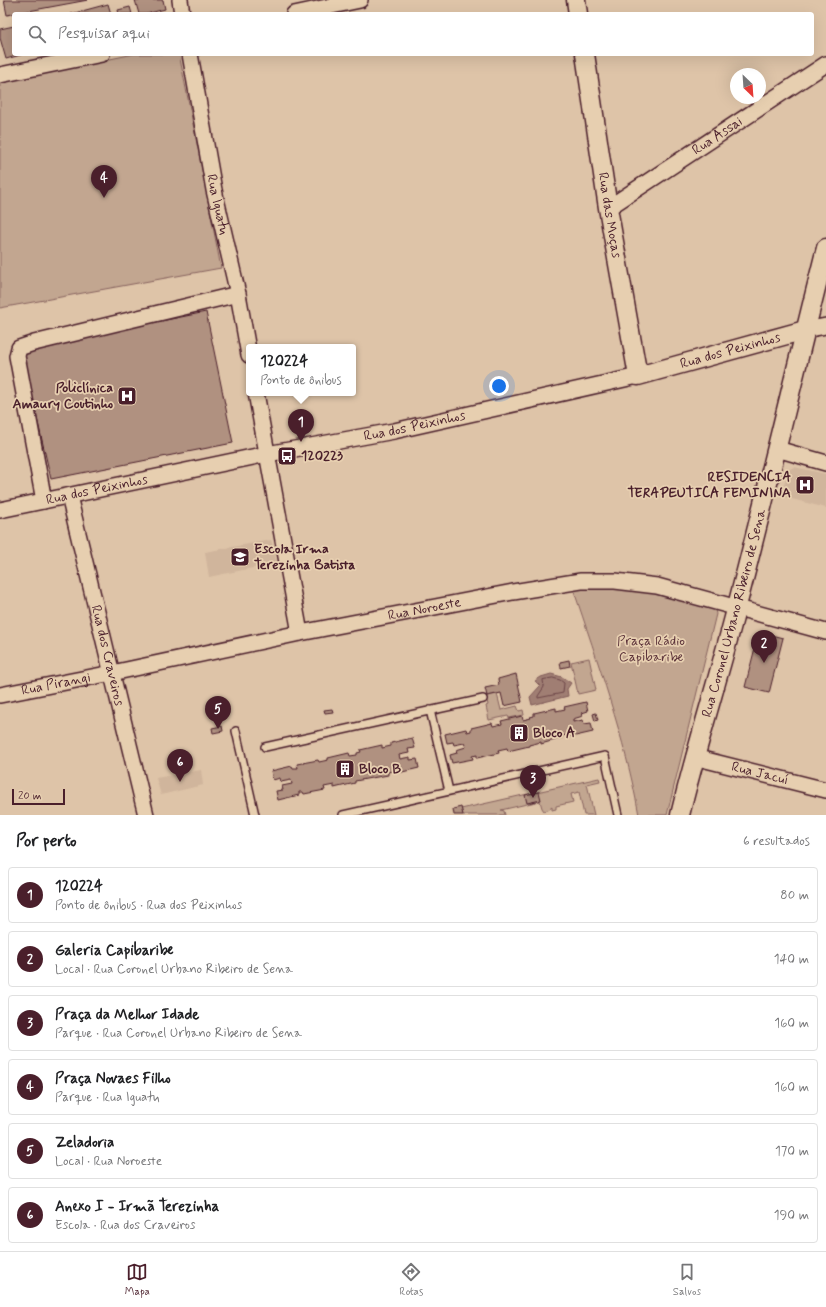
<!DOCTYPE html>
<html lang="pt">
<head>
<meta charset="utf-8">
<style>
	body { margin:0; font-family:Mynerve,sans-serif; background:#f6f6f6; color:#202124 }
	.compass { position:absolute; left:730px; top:68px; width:36px; height:36px; border-radius:50%; background:#fff; box-shadow:0 4px 16px #0002; rotate:155deg }
	.scale { position:absolute; left:12px; bottom:10px; width:53px; box-sizing:border-box; padding-left:4px; border:2px solid #4a1f2b; border-top:0; font-size:11px; line-height:14px; white-space:nowrap; color:#4a1f2b; -webkit-text-stroke:3px #e7cfb0; paint-order:stroke }
	.you { position:absolute; left:499px; top:386px; width:14px; height:14px; margin:-10px; border:3px solid #fff; border-radius:50%; background:#1a73e8; box-shadow:0 0 0 6px #1a73e833 }
	.badge { display:grid; place-items:center; width:26px; height:26px; border-radius:50%; background:#4a1f2b; color:#fff; font-size:13px; font-weight:700 }
	.pin { position:absolute; translate:-50% -33px; filter:drop-shadow(0 1px 2px #0008) }
	.pin::after { content:''; position:absolute; top:21px; width:14px; height:12px; background:inherit; clip-path:polygon(0 0,100% 0,50% 100%) }
	.popup { position:absolute; left:246px; top:344px; width:110px; height:52px; box-sizing:border-box; display:grid; place-content:center; border-radius:4px; background:#fff; filter:drop-shadow(0 1px 3px #0005); font-size:13px; white-space:nowrap; color:#757577 }
	.popup b { font-size:15px; color:#202124 }
	.popup::after { content:''; position:absolute; left:50%; top:100%; margin-left:-8px; border:8px solid transparent; border-top-color:#fff }
	.list { margin:0; padding:0; list-style:none }
	h2 { display:flex; justify-content:space-between; align-items:center; height:52px; margin:0; padding:0 16px; font-size:17px }
	h2 small { font-size:13px; font-weight:400; color:#757577 }
	.list li { display:grid; grid-template-columns:26px 1fr auto; gap:12px; align-items:center; box-sizing:border-box; height:56px; margin:0 8px 8px; padding:0 8px; border:1px solid #e0e0e0; border-radius:4px }
	.list b { display:block; font-size:15px; white-space:nowrap }
	.list p { margin:0; font-size:13px; white-space:nowrap; color:#757577 }
	.list em { font-size:13px; font-style:normal; color:#757577 }
	.icon { flex:none; width:22px; height:22px; fill:none; stroke:currentColor; stroke-width:2; stroke-linecap:round; stroke-linejoin:round }
	.map { position:relative; flex:none; width:826px; height:815px; overflow:hidden }
	.search { position:absolute; background:#fff; box-shadow:0 4px 16px #0002; left:12px; right:12px; top:12px; height:44px; display:flex; align-items:center; gap:10px; box-sizing:border-box; padding:0 14px; border-radius:4px; color:#757577; font-size:15px }
	.sheet { height:436px; background:#fff }
	nav { display:flex; justify-content:space-around; align-items:center; box-sizing:border-box; height:56px; border-top:1px solid #e0e0e0; background:#fff; font-size:11px; color:#757577 }
	nav a { display:grid; justify-items:center; gap:2px }
	nav .on { color:#4a1f2b }
	.map>svg:first-child { display:block }
</style>
</head>
<body>
<div class="map">
<svg width="826" height="815" viewBox="0 0 826 815">
	<rect width="100%" height="100%" fill="#dec4a8"/>
	<filter id="ink" filterUnits="userSpaceOnUse"><feTurbulence type="fractalNoise" baseFrequency=".025" numOctaves="2"/><feDisplacementMap in="SourceGraphic" scale="8" xChannelSelector="R" yChannelSelector="G"/><feConvolveMatrix kernelMatrix="1 2 1 2 8 2 1 2 1" color-interpolation-filters="sRGB"/></filter>
	<g filter="url(#ink)">
		<path fill="#d0b59c" d="M 794,467 L 826,474 L 826,508 L 781,496 L 788,470 Z
			M 271,540 L 277,563 L 209,577 L 205,552 Z
			M 201,770 L 203,785 L 161,795 L 156,778 Z"/>
		<path fill="#c2a690" stroke="#86625e" d="M 134,54 L 179,54 L 199,154 L 221,268 L 0,308 L 0,82 Z
			M 588,587 L 636,589 L 712,608 L 715,610 L 716,614 L 667,815 L 639,815 C 625,738 598,663 573,588 Z
			M 589,658 L 596,690 L 578,694 L 571,662 Z
			M 497,694 L 501,710 L 517,706 L 519,711 L 523,710 L 524,715 L 509,718 L 508,716 L 489,720 L 486,706 L 488,705 L 486,696 Z
			M 599,778 L 600,781 L 587,784 L 594,815 L 584,815 L 579,792 L 571,794 L 573,802 L 556,806 L 556,809 L 552,810 L 552,807 L 548,810 L 544,811 L 542,808 L 540,801 L 501,810 L 504,811 L 505,815 L 463,815 L 461,809 Z"/>
		<path fill="#a07e73" stroke="#7e5856" d="M 551,674 L 562,677 L 571,683 L 567,689 L 568,696 L 532,705 L 530,697 L 540,686 L 535,681 L 541,677 Z"/>
		<g fill="none" stroke-linecap="round" stroke-linejoin="round">
			<path stroke="#6c4548" stroke-width="1" d="M 553,678 L 560,680 L 564,683 L 563,693 L 538,698 L 538,696 L 544,687 L 543,680 Z"/>
		</g>
		<path fill="#b09180" stroke="#4a1f2b" d="M 4,0 L 88,0 L 7,15 Z
			M 135,0 L 163,0 L 165,9 L 146,14 L 139,14 Z
			M 108,4 L 111,14 L 71,14 Z
			M 130,7 L 132,14 L 119,14 L 118,10 Z
			M 14,26 L 14,54 L 24,54 L 6,59 L 0,38 L 0,29 Z
			M 206,312 L 233,443 L 51,479 L 21,349 Z
			M 759,632 L 783,638 L 769,693 L 745,687 Z
			M 569,660 L 570,666 L 561,668 L 560,662 Z
			M 516,674 L 522,702 L 504,706 L 501,693 L 487,696 L 485,688 L 499,685 L 498,679 Z
			M 586,702 L 588,711 L 582,713 L 583,716 L 573,719 L 573,722 L 583,720 L 584,724 L 591,723 L 593,732 L 571,737 L 571,734 L 562,736 L 562,738 L 541,744 L 541,742 L 529,745 L 529,746 L 508,751 L 507,748 L 498,750 L 499,753 L 477,758 L 477,755 L 472,756 L 473,759 L 452,763 L 450,755 L 457,753 L 456,750 L 466,747 L 464,743 L 454,745 L 453,742 L 447,743 L 445,734 L 466,729 L 467,732 L 471,731 L 471,728 L 492,723 L 493,726 L 502,724 L 501,721 L 522,716 L 523,720 L 531,718 L 530,717 L 534,716 L 534,713 L 556,708 L 556,711 L 565,709 L 564,707 Z
			M 332,709 L 333,712 L 325,713 L 324,710 Z
			M 596,713 L 598,720 L 595,721 L 593,714 Z
			M 222,726 L 223,731 L 213,733 L 212,728 Z
			M 412,738 L 415,748 L 408,749 L 409,753 L 399,755 L 400,759 L 410,757 L 410,760 L 417,759 L 419,768 L 398,773 L 397,770 L 388,772 L 388,775 L 355,781 L 355,783 L 334,788 L 334,785 L 324,787 L 325,790 L 304,794 L 303,792 L 299,792 L 299,795 L 278,800 L 276,791 L 283,790 L 282,786 L 292,784 L 291,780 L 281,782 L 280,778 L 273,780 L 271,771 L 292,766 L 293,768 L 298,768 L 297,764 L 318,760 L 319,762 L 328,760 L 328,758 L 349,753 L 350,756 L 357,755 L 357,753 L 361,752 L 360,750 L 382,745 L 382,748 L 391,746 L 391,743 Z
			M 539,792 L 541,800 L 527,803 L 525,795 Z
			M 461,807 L 463,815 L 454,815 L 453,809 Z"/>
		<g fill="none" stroke-linecap="round" stroke-linejoin="round">
			<defs>
				<path id="service" d="M 430,710 L 449,791
					M 236,731 L 255,815
					M 265,747 L 483,699
					M 343,815 L 605,756 L 618,815"/>
				<g id="minor">
					<path d="M 180,0 L 182,14"/>
					<path d="M 294,14 L 360,0"/>
					<path id="s1" d="M 190,54 L 214,190 L 238,294 L 249,355"/>
					<path d="M 0,75 L 102,54"/>
					<path id="s2" d="M 608,208 L 826,64"/>
					<path d="M 805,330 L 826,326"/>
					<path d="M 256,393 L 300,633"/>
					<path d="M 777,449 L 826,463"/>
					<path id="s3" d="M 69,496 L 146,815"/>
					<path d="M 44,501 L 17,356 L 19,348 L 34,343 L 238,294"/>
					<path id="s4" d="M 0,510 L 267,454 L 394,431 L 638,376"/>
					<path id="s5" d="M 0,695 L 112,673 L 300,633 L 513,592 L 581,581 L 615,581 L 657,586 L 826,632"/>
					<path id="s6" d="M 694,757 L 826,790"/>
				</g>
				<g id="tertiary">
					<path d="M 576,0 L 578,14"/>
					<path id="s7" d="M 585,54 L 608,208 L 638,376 L 805,330"/>
					<path id="s8" d="M 680,815 C 697,745 719,676 737,606 C 768,487 796,367 826,248"/>
				</g>
			</defs>
			<use href="#service" stroke="#4a1f2b" stroke-width="10"/>
			<use href="#minor" stroke="#4a1f2b" stroke-width="18"/>
			<use href="#tertiary" stroke="#4a1f2b" stroke-width="21"/>
			<use href="#service" stroke="#e7cfb0" stroke-width="7"/>
			<use href="#minor" stroke="#e7cfb0" stroke-width="15"/>
			<use href="#tertiary" stroke="#e7cfb0" stroke-width="18"/>
		</g>
	</g>
	<defs>
		<symbol id="hospital-square" viewBox="-11 -11 22 22"><rect x="-9" y="-9" width="18" height="18" rx="4" fill="#4a1f2b" stroke="#e7cfb0"/><path d="M-5-5h3v3.5h4V-5h3V5h-3V1.5h-4V5h-3Z" fill="#fff"/></symbol>
		<symbol id="bus-square" viewBox="-11 -11 22 22"><rect x="-9" y="-9" width="18" height="18" rx="4" fill="#4a1f2b" stroke="#e7cfb0"/><path d="M-5-6H5V4H4V6H2V4H-2V6H-4V4H-5ZM-3.5-4V0h7V-4ZM-3.5 1.2v1.5H-2V1.2ZM2 1.2v1.5H3.5V1.2Z" fill="#fff"/></symbol>
		<symbol id="school-square" viewBox="-11 -11 22 22"><rect x="-9" y="-9" width="18" height="18" rx="4" fill="#4a1f2b" stroke="#e7cfb0"/><path d="M0-5L7-2L0 1L-7-2ZM-4 1L0 2.5L4 1V4Q0 6-4 4Z" fill="#fff"/></symbol>
		<symbol id="building-square" viewBox="-11 -11 22 22"><rect x="-9" y="-9" width="18" height="18" rx="4" fill="#4a1f2b" stroke="#e7cfb0"/><path d="M-4-6H4V6H1V3H-1V6H-4ZM-2.5-4.3h1.7v1.8h-1.7ZM.8-4.3h1.7v1.8H.8ZM-2.5-1h1.7V.8h-1.7ZM.8-1h1.7V.8H.8Z" fill="#fff"/></symbol>
	</defs>
	<g fill-rule="evenodd">
		<use href="#hospital-square" x="116" y="385" width="22" height="22"/>
		<use href="#bus-square" x="276" y="445" width="22" height="22"/>
		<use href="#hospital-square" x="794" y="474" width="22" height="22"/>
		<use href="#school-square" x="229" y="546" width="22" height="22"/>
		<use href="#building-square" x="508" y="722" width="22" height="22"/>
		<use href="#building-square" x="334" y="758" width="22" height="22"/>
	</g>
	<g text-anchor="middle" dominant-baseline="central" stroke-width="3.5" stroke-linejoin="round" paint-order="stroke">
		<g font-size="14" fill="#4a1f2b" stroke="#e7cfb0">
			<text stroke="none"><textPath href="#s2" startOffset="131">Rua Assai</textPath></text>
			<text stroke="none"><textPath href="#s1" startOffset="153">Rua Iguatu</textPath></text>
			<text stroke="none"><textPath href="#s7" startOffset="163">Rua das Moças</textPath></text>
			<text stroke="none"><textPath href="#s7" startOffset="422">Rua dos Peixinhos</textPath></text>
			<text stroke="none"><textPath href="#s4" startOffset="423">Rua dos Peixinhos</textPath></text>
			<text stroke="none"><textPath href="#s4" startOffset="99">Rua dos Peixinhos</textPath></text>
			<text stroke="none"><textPath href="#s5" startOffset="433">Rua Noroeste</textPath></text>
			<text stroke="none"><textPath href="#s8" startOffset="209">Rua Coronel Urbano Ribeiro de Sena</textPath></text>
			<text stroke="none"><textPath href="#s3" startOffset="164">Rua dos Craveiros</textPath></text>
			<text stroke="none"><textPath href="#s5" startOffset="57">Rua Pirangi</textPath></text>
			<text stroke="none"><textPath href="#s6" startOffset="68">Rua Jacuí</textPath></text>
		</g>
		<g font-size="14" font-weight="bold" fill="#4a1f2b" stroke="#e7cfb0" text-anchor="start">
			<text x="113" y="388" text-anchor="end">Policlínica<tspan x="113" dy="16">Amaury Coutinho</tspan></text>
			<text x="301" y="456">120223</text>
			<text x="791" y="477" text-anchor="end">RESIDENCIA<tspan x="791" dy="16">TERAPEUTICA FEMININA</tspan></text>
			<text x="254" y="549">Escola Irma<tspan x="254" dy="16">Terezinha Batista</tspan></text>
			<text x="533" y="733">Bloco A</text>
			<text x="359" y="769">Bloco B</text>
		</g>
		<g font-size="14" fill="#5c333a" stroke="#e7cfb0">
			<text x="651" y="641">Praça Rádio<tspan x="651" dy="16">Capibaribe</tspan></text>
		</g>
	</g>
</svg>
<svg class="compass" viewBox="-18 -18 36 36"><path d="M0-13l5 13h-10z" fill="#e53935"/><path d="M0 13l5-13h-10z" fill="#757577"/></svg>
<div class="scale">20 m</div>
<div class="you"></div>
<div class="pin badge" style="left:301px;top:442px">1</div>
<div class="popup"><b>120224</b>Ponto de ônibus</div>
<div class="pin badge" style="left:764px;top:663px">2</div>
<div class="pin badge" style="left:533px;top:798px">3</div>
<div class="pin badge" style="left:104px;top:198px">4</div>
<div class="pin badge" style="left:218px;top:729px">5</div>
<div class="pin badge" style="left:180px;top:782px">6</div>
<div class="search"><svg class="icon" aria-label="search" viewBox="0 0 24 24"><circle cx="10" cy="10" r="6"/><path d="M15 15l6 6"/></svg>Pesquisar aqui</div>
</div>
<section class="sheet">
<h2>Por perto<small>6 resultados</small></h2>
<ul class="list">
<li><span class="badge">1</span><div><b>120224</b><p>Ponto de ônibus · Rua dos Peixinhos</p></div><em>80 m</em></li>
<li><span class="badge">2</span><div><b>Galeria Capibaribe</b><p>Local · Rua Coronel Urbano Ribeiro de Sena</p></div><em>140 m</em></li>
<li><span class="badge">3</span><div><b>Praça da Melhor Idade</b><p>Parque · Rua Coronel Urbano Ribeiro de Sena</p></div><em>160 m</em></li>
<li><span class="badge">4</span><div><b>Praça Novaes Filho</b><p>Parque · Rua Iguatu</p></div><em>160 m</em></li>
<li><span class="badge">5</span><div><b>Zeladoria</b><p>Local · Rua Noroeste</p></div><em>170 m</em></li>
<li><span class="badge">6</span><div><b>Anexo I - Irmã Terezinha</b><p>Escola · Rua dos Craveiros</p></div><em>190 m</em></li>
</ul>
</section>
<nav>
<a class="on"><svg class="icon" aria-label="map" viewBox="0 0 24 24"><path d="M3 6l6-2 6 2 6-2v14l-6 2-6-2-6 2zM9 4v14M15 6v14"/></svg>Mapa</a>
<a><svg class="icon" aria-label="directions" viewBox="0 0 24 24"><path d="M12 3l9 9-9 9-9-9zM9 14v-3h6M13 9l2 2-2 2"/></svg>Rotas</a>
<a><svg class="icon" aria-label="saved" viewBox="0 0 24 24"><path d="M7 4h10v16l-5-4-5 4z"/></svg>Salvos</a>
</nav>
</body>
</html>
